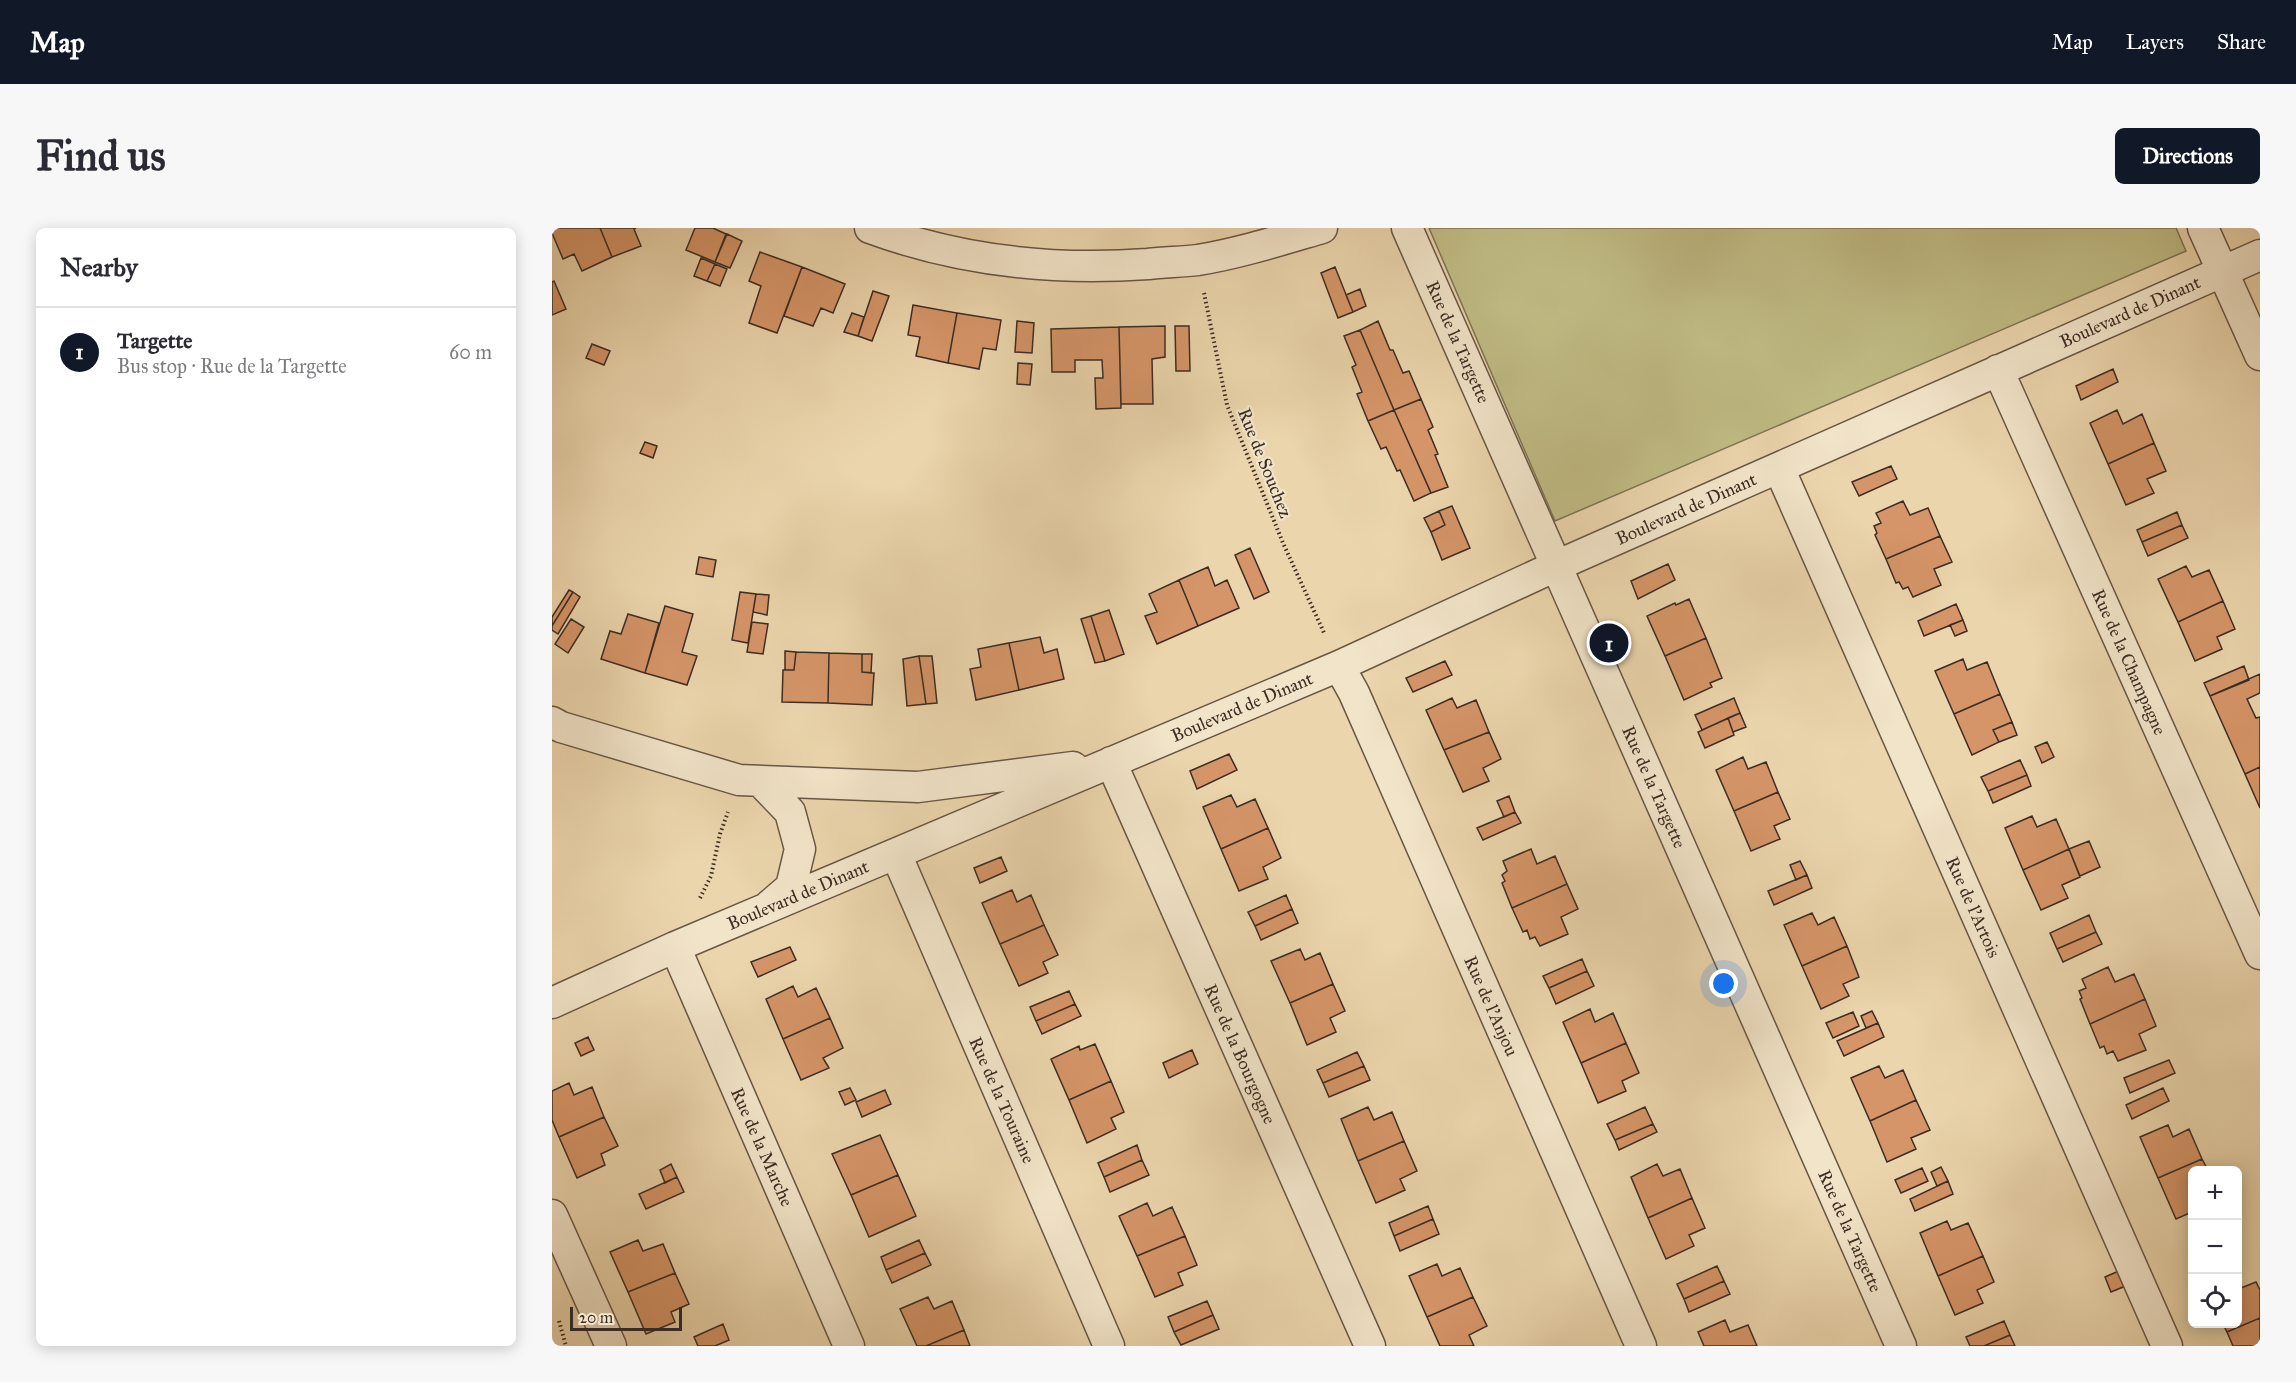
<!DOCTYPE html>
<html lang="en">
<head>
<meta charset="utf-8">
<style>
	body { margin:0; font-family:"IM FELL Great Primer",serif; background:#f7f7f7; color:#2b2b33 }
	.controls { position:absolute; right:18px; bottom:18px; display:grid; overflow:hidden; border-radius:9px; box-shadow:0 3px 15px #0003 }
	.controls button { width:54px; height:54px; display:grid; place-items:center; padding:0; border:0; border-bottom:2px solid #e1e1e2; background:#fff; color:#2b2b33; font:30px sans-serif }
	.scale { position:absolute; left:18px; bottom:15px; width:112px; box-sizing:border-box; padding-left:6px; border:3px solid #3c2c23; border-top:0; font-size:16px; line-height:21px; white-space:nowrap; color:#3c2c23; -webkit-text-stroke:4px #f2e4c9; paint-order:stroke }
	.you { position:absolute; left:1172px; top:756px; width:21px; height:21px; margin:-15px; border:4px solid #fff; border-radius:50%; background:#1a73e8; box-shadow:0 0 0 9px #1a73e833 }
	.badge { display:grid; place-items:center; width:39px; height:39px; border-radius:50%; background:#111827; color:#fff; font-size:20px; font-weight:700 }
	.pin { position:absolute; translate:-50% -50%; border:3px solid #fff; box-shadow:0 2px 6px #0006 }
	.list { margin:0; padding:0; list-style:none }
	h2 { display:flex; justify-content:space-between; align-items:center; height:78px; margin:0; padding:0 24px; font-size:26px }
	h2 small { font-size:20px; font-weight:400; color:#7c7c81 }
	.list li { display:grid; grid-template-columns:39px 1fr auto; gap:18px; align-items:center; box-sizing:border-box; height:90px; padding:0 24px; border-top:2px solid #e1e1e2 }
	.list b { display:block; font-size:22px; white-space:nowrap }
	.list p { margin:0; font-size:20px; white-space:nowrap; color:#7c7c81 }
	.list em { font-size:20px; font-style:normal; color:#7c7c81 }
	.icon { flex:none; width:33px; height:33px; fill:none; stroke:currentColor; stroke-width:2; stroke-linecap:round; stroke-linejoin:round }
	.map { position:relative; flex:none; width:1708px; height:1118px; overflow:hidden; border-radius:9px }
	header { display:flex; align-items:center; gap:36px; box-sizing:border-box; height:84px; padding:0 30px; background:#111827; color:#fff }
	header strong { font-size:28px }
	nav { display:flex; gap:33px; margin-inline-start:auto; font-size:21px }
	.intro { display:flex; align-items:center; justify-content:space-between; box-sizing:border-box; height:144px; padding:0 36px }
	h1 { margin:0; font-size:42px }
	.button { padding:15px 27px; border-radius:9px; background:#111827; color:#fff; font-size:21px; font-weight:700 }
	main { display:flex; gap:36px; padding:0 36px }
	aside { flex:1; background:#fff; border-radius:9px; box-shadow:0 3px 15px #0003 }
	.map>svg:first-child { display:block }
</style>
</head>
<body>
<header>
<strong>Map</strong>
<nav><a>Map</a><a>Layers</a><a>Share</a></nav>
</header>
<div class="intro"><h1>Find us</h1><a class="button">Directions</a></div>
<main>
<aside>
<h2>Nearby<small></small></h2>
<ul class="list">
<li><span class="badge">1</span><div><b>Targette</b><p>Bus stop · Rue de la Targette</p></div><em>60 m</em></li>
</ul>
</aside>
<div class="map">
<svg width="1708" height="1118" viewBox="0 0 1708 1118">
	<rect width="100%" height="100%" fill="#ebd5ac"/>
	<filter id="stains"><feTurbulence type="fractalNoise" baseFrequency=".00333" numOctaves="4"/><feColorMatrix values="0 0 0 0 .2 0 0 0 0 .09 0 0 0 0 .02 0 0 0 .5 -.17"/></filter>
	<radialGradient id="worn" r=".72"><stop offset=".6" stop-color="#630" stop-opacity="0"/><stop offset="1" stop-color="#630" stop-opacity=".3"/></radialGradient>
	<path fill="#c0bb84" stroke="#7e7454" stroke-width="1.5" d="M 877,0 L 1624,0 L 1634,23 L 1003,293 Z"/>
	<path fill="#d59568" stroke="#3c2c23" stroke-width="1.5" d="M 5,0 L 48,0 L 60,29 L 30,43 L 22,26 L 11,31 L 0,5 L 0,2 Z
		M 48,0 L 84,0 L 82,1 L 89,18 L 60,29 Z
		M 143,0 L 161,0 L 174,6 L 163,34 L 134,22 Z
		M 175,6 L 190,13 L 178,40 L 163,34 Z
		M 208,24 L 250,39 L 225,105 L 197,95 L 209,58 L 197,53 Z
		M 149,30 L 163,36 L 155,53 L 142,48 Z
		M 163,36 L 175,41 L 168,58 L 155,53 Z
		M 250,39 L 293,56 L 281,85 L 269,80 L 261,98 L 232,88 Z
		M 783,39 L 801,84 L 786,90 L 769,45 Z
		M 2,53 L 14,81 L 0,87 L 0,54 Z
		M 808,61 L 814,78 L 801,84 L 794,67 Z
		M 321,63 L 337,68 L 320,113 L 306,108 Z
		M 361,77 L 405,85 L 396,135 L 364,128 L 368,109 L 356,107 Z
		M 300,85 L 312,89 L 306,108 L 292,104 Z
		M 405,85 L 449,92 L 444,122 L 431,120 L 427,141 L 396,135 Z
		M 465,93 L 482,95 L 480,125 L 463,124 Z
		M 826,93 L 838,122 L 841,122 L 851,145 L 857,143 L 869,171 L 842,182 L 808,102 Z
		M 613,98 L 613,129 L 600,131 L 601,176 L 569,176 L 567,99 Z
		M 623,98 L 637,98 L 638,143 L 624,143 Z
		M 567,99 L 569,180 L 544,181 L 543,150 L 551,150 L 550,132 L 523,132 L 523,144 L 500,144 L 499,101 Z
		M 808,102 L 842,182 L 816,193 L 805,166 L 810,164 L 800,139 L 804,137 L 792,108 Z
		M 40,116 L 58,123 L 52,137 L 34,130 Z
		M 466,135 L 480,136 L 478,157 L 465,156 Z
		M 1561,141 L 1566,154 L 1529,172 L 1524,158 Z
		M 869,171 L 881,199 L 876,202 L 886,226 L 883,227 L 896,259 L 879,265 L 842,182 Z
		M 842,182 L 879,265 L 862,273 L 848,242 L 845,243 L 834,219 L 829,221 L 816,193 Z
		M 1565,182 L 1571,196 L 1590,186 L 1602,215 L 1556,236 L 1538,195 Z
		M 93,214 L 105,218 L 101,230 L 88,225 Z
		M 1602,215 L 1614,243 L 1595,251 L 1602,265 L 1574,277 L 1556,236 Z
		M 1339,238 L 1345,251 L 1307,268 L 1300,254 Z
		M 1351,273 L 1358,287 L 1376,280 L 1388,308 L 1334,331 L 1323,307 L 1325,305 L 1322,298 L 1329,295 L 1324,285 Z
		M 900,278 L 918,320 L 890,332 L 879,304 L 893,297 L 887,283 Z
		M 887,283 L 893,297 L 879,304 L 872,290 Z
		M 1625,284 L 1630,297 L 1590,314 L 1585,302 Z
		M 1630,297 L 1636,310 L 1596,328 L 1590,314 Z
		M 1388,308 L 1400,334 L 1382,341 L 1389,357 L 1361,369 L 1356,359 L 1351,361 L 1347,354 L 1344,355 L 1334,331 Z
		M 698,320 L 717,364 L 702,371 L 683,327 Z
		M 147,329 L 164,332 L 161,349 L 144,346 Z
		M 1116,336 L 1123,352 L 1086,371 L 1079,353 Z
		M 1634,338 L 1640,349 L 1657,342 L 1671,373 L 1626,394 L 1606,351 Z
		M 656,339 L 663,358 L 675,352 L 687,380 L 646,398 L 627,352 Z
		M 627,352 L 646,398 L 605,416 L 593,388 L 605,384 L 597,366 Z
		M 17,362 L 21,364 L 0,398 L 0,389 Z
		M 21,364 L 28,369 L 6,406 L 0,402 L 0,398 Z
		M 188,364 L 204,366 L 196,415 L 180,412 Z
		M 204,366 L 217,367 L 215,387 L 201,384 Z
		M 1137,371 L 1154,410 L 1113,428 L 1095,388 L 1123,375 L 1124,377 Z
		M 1671,373 L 1683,401 L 1665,409 L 1670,421 L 1643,433 L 1626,394 Z
		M 1404,376 L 1411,392 L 1372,408 L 1366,393 Z
		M 113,378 L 141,386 L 130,424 L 145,428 L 135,457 L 93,445 Z
		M 557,382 L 572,426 L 553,433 L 539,388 Z
		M 76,386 L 107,395 L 93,445 L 49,431 L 58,403 L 69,406 Z
		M 539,388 L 553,433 L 543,435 L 529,391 Z
		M 19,391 L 32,399 L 16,425 L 3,416 Z
		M 1411,392 L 1415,403 L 1403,408 L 1398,397 Z
		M 200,394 L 216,396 L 211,426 L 195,424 Z
		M 488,409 L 492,425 L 505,421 L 512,451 L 467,462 L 457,415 Z
		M 1154,410 L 1170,450 L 1158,455 L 1160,459 L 1132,472 L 1113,428 Z
		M 457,415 L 467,462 L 424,472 L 418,441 L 429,439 L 426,421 Z
		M 233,423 L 244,424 L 242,442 L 233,442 Z
		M 244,424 L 277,425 L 276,475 L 230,474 L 231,442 L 242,442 Z
		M 277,425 L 310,426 L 310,444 L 322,445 L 320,477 L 276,475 Z
		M 310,426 L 320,426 L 319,445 L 310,444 Z
		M 367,428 L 380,428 L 385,475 L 374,476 Z
		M 367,428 L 374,476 L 355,478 L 351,431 Z
		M 1411,431 L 1415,442 L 1435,434 L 1448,466 L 1402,486 L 1383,443 Z
		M 893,433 L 900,447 L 861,464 L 854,450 Z
		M 1692,438 L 1697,452 L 1658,468 L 1652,455 Z
		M 1708,446 L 1708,465 L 1695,471 L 1704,490 L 1708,489 L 1708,539 L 1693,546 L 1658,468 Z
		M 1448,466 L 1460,494 L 1441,502 L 1447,514 L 1420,527 L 1402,486 Z
		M 900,470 L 905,480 L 924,472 L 937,504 L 892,522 L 874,482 Z
		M 1182,470 L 1188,485 L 1150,502 L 1143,487 Z
		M 1188,485 L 1194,499 L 1181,504 L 1176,490 Z
		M 1176,490 L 1182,507 L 1153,520 L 1146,504 Z
		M 1460,494 L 1465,507 L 1447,514 L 1441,502 Z
		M 937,504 L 949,531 L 931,540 L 937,553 L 911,564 L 892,522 Z
		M 1495,514 L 1502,529 L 1490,535 L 1483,519 Z
		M 677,526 L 685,542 L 645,561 L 638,543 Z
		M 1191,529 L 1196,541 L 1214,534 L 1226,564 L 1182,583 L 1164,542 Z
		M 1468,532 L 1475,547 L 1436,563 L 1429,549 Z
		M 1708,539 L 1708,580 L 1693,546 Z
		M 1475,547 L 1479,558 L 1441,575 L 1436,563 Z
		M 1226,564 L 1238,591 L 1222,598 L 1228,611 L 1199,623 L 1182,583 Z
		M 679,567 L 685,579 L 703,571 L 716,600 L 669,621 L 651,579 Z
		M 957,568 L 963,584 L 952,589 L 945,573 Z
		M 963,584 L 969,595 L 931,612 L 925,600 Z
		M 1480,588 L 1485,599 L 1504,591 L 1517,621 L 1471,642 L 1453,600 Z
		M 716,600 L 729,630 L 711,639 L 716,651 L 687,663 L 669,621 Z
		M 1537,613 L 1548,639 L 1528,648 L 1517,621 Z
		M 979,621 L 985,636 L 1003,628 L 1015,656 L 960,680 L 950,655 L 953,653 L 950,647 L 955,643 L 951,633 Z
		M 1517,621 L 1528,649 L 1510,657 L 1516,670 L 1489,682 L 1471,642 Z
		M 449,629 L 455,643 L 428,655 L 422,640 Z
		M 1248,633 L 1255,647 L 1244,652 L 1238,637 Z
		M 1255,647 L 1260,660 L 1222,677 L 1216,663 Z
		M 1015,656 L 1026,681 L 1009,689 L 1016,706 L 988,718 L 983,709 L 978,711 L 975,702 L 971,704 L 960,680 Z
		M 460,662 L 465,674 L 479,667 L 492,697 L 448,716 L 430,675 Z
		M 734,667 L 740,681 L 703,698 L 696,684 Z
		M 740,681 L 746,695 L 709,712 L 703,698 Z
		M 1260,685 L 1266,697 L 1282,689 L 1295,718 L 1250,738 L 1232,697 Z
		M 1537,687 L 1544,704 L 1505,721 L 1498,705 Z
		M 492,697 L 506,727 L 491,734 L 496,745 L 467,758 L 448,716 Z
		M 1544,704 L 1550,716 L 1511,734 L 1505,721 Z
		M 1295,718 L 1307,749 L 1291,756 L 1297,768 L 1269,781 L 1250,738 Z
		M 238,719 L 244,732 L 206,749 L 199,734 Z
		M 748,721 L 753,732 L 768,725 L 781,756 L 738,775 L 719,733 Z
		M 1030,731 L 1035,743 L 997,760 L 991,748 Z
		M 1556,739 L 1563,754 L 1582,746 L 1593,771 L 1538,796 L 1528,771 L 1530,770 L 1527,763 L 1534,760 L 1530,751 Z
		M 1035,743 L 1042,758 L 1004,776 L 997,760 Z
		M 781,756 L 793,783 L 778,790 L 784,804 L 755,817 L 738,775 Z
		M 241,758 L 246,769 L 264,760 L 278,790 L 231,811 L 214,771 Z
		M 517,763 L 523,776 L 484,793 L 478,779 Z
		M 1593,771 L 1604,798 L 1587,806 L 1594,822 L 1566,833 L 1561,823 L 1555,826 L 1552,818 L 1548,820 L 1538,796 Z
		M 523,776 L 529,788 L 490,806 L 484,793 Z
		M 1038,781 L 1043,794 L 1061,785 L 1074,815 L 1029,835 L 1011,794 Z
		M 1320,783 L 1326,795 L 1314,800 L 1309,788 Z
		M 1301,784 L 1307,798 L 1281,810 L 1274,795 Z
		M 278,790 L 291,820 L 271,830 L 277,840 L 249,852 L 231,811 Z
		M 1326,795 L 1332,809 L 1292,828 L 1285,813 Z
		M 36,809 L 42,822 L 29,828 L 23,815 Z
		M 1074,815 L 1087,845 L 1070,853 L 1074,863 L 1046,875 L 1029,835 Z
		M 543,816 L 559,853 L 517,872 L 499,831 L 527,818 L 528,822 Z
		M 640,822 L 646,836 L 617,850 L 611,835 Z
		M 805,824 L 812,838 L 771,855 L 765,842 Z
		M 1617,832 L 1623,845 L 1578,865 L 1572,850 Z
		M 812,838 L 818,852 L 777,869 L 771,855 Z
		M 1327,838 L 1333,850 L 1351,842 L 1364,872 L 1318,893 L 1299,850 Z
		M 559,853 L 572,884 L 559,890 L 564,901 L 535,915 L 517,872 Z
		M 17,855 L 22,867 L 40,859 L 52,889 L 7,909 L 0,892 L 0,863 Z
		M 298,860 L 304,872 L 293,877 L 287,864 Z
		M 1611,860 L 1617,873 L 1580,891 L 1574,877 Z
		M 333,862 L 339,876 L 310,889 L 304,874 Z
		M 1364,872 L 1378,902 L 1359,910 L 1364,921 L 1335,934 L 1318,893 Z
		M 816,879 L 822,892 L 840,884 L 852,913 L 806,933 L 789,891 Z
		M 1093,879 L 1101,896 L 1063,912 L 1055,896 Z
		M 52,889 L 66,918 L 49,926 L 53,937 L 25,950 L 7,909 Z
		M 1101,896 L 1105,904 L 1067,922 L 1063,912 Z
		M 1616,897 L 1621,909 L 1637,901 L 1650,931 L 1606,950 L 1588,909 Z
		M 328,907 L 346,947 L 299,967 L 280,926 Z
		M 852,913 L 865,943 L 848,951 L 853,962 L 824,975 L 806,933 Z
		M 585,917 L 590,932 L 552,949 L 546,935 Z
		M 1650,931 L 1656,942 L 1640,942 L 1640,984 L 1624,991 L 1606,950 Z
		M 590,932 L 597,947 L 558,964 L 552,949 Z
		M 119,936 L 125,949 L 113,955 L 108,942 Z
		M 1105,936 L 1111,948 L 1128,941 L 1140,970 L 1096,990 L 1079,949 Z
		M 1389,939 L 1396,953 L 1385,958 L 1379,944 Z
		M 1370,940 L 1376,953 L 1349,965 L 1343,952 Z
		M 346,947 L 364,988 L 317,1009 L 299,967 Z
		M 125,949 L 132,964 L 94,981 L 87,966 Z
		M 1396,953 L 1401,966 L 1363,983 L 1358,971 Z
		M 1140,970 L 1153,1000 L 1137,1007 L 1142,1018 L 1114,1031 L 1096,990 Z
		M 595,975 L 601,988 L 620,979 L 633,1008 L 585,1028 L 567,988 Z
		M 876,978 L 881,991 L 842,1008 L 837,995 Z
		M 881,991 L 887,1006 L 848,1023 L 842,1008 Z
		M 1395,993 L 1399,1002 L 1416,995 L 1431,1028 L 1386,1048 L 1368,1005 Z
		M 633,1008 L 645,1037 L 626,1045 L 631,1057 L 603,1069 L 585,1028 Z
		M 86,1012 L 91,1023 L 111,1016 L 123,1045 L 76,1064 L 58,1024 Z
		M 367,1012 L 373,1025 L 334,1042 L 329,1029 Z
		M 373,1025 L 379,1037 L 340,1055 L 334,1042 Z
		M 1431,1028 L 1442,1054 L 1425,1062 L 1431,1075 L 1403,1087 L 1386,1048 Z
		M 885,1036 L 890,1048 L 908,1040 L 921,1069 L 875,1089 L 857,1048 Z
		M 1165,1038 L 1172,1053 L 1132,1071 L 1125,1056 Z
		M 1569,1042 L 1576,1057 L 1559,1064 L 1553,1049 Z
		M 123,1045 L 137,1076 L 119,1084 L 123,1094 L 94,1106 L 76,1064 Z
		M 1172,1053 L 1178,1066 L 1137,1084 L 1132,1071 Z
		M 1686,1053 L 1689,1060 L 1704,1054 L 1708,1062 L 1708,1090 L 1675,1104 L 1671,1096 L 1686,1096 Z
		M 376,1069 L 382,1081 L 400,1073 L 412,1102 L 374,1118 L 365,1118 L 348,1081 Z
		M 921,1069 L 935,1098 L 917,1107 L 922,1118 L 888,1118 L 875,1089 Z
		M 655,1073 L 661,1087 L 622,1104 L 616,1089 Z
		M 661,1087 L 667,1101 L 629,1117 L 622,1104 Z
		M 1708,1090 L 1708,1118 L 1681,1118 L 1675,1104 Z
		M 1173,1092 L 1178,1104 L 1196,1097 L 1205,1118 L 1152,1118 L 1146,1104 Z
		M 1452,1093 L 1458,1107 L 1432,1118 L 1418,1118 L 1414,1109 Z
		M 171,1096 L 177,1112 L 163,1118 L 146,1118 L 142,1109 Z
		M 412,1102 L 418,1118 L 374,1118 Z
		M 1458,1107 L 1463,1118 L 1432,1118 Z"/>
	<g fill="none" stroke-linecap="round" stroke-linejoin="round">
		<defs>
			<path id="minor" d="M 318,0 C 408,33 501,43 596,36 C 613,34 630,34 646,32 C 688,25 729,12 770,0
				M 855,0 L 1349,1118
				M 1651,0 L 1708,127
				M 1446,142 L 1708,726
				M 1227,240 L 1615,1118
				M 787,438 L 802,465 L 1089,1118
				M 0,494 L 9,499 L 187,552 L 366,559 L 521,539
				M 559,534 L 818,1118
				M 208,553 L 238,584 L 248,621 L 239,659 L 218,677
				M 344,626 L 557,1118
				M 123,719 L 297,1118
				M 0,775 L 123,719 L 787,438 L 1004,338 L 1708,27
				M 0,987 L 59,1118"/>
		</defs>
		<use href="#minor" stroke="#685645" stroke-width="33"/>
		<path stroke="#3c2c23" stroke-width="4" stroke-dasharray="1.5 3" stroke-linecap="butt" d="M 652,65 L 675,177 L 731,315 L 773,407
			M 148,670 L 159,648 L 168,606 L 176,584
			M 7,1093 L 14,1118"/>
		<use href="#minor" stroke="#f2e4c9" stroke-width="30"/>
	</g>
	<g text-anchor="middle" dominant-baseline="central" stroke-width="4.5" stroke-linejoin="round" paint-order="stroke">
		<g font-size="18" fill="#3c2c23" stroke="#f2e4c9">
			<text transform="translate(1578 84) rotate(-24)">Boulevard de Dinant</text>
			<text transform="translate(906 114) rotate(66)">Rue de la Targette</text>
			<text transform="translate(713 235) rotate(68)">Rue de Souchez</text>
			<text transform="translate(1134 281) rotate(-24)">Boulevard de Dinant</text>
			<text transform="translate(1577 434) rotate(66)">Rue de la Champagne</text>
			<text transform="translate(690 479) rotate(-23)">Boulevard de Dinant</text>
			<text transform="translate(1102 559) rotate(66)">Rue de la Targette</text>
			<text transform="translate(246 667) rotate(-23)">Boulevard de Dinant</text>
			<text transform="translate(1421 679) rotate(66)">Rue de l'Artois</text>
			<text transform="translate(939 778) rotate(66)">Rue de l'Anjou</text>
			<text transform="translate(688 826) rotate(66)">Rue de la Bourgogne</text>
			<text transform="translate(450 872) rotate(66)">Rue de la Touraine</text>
			<text transform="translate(210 919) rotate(66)">Rue de la Marche</text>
			<text transform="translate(1298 1003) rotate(66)">Rue de la Targette</text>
		</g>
	</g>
	<rect width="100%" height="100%" filter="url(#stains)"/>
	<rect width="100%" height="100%" fill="url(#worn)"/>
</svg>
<div class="controls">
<button>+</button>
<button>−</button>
<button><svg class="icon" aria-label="locate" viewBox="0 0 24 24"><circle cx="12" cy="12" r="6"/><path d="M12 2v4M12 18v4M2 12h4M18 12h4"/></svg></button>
</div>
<div class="scale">20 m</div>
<div class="you"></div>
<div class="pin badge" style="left:1057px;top:415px">1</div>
</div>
</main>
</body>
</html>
